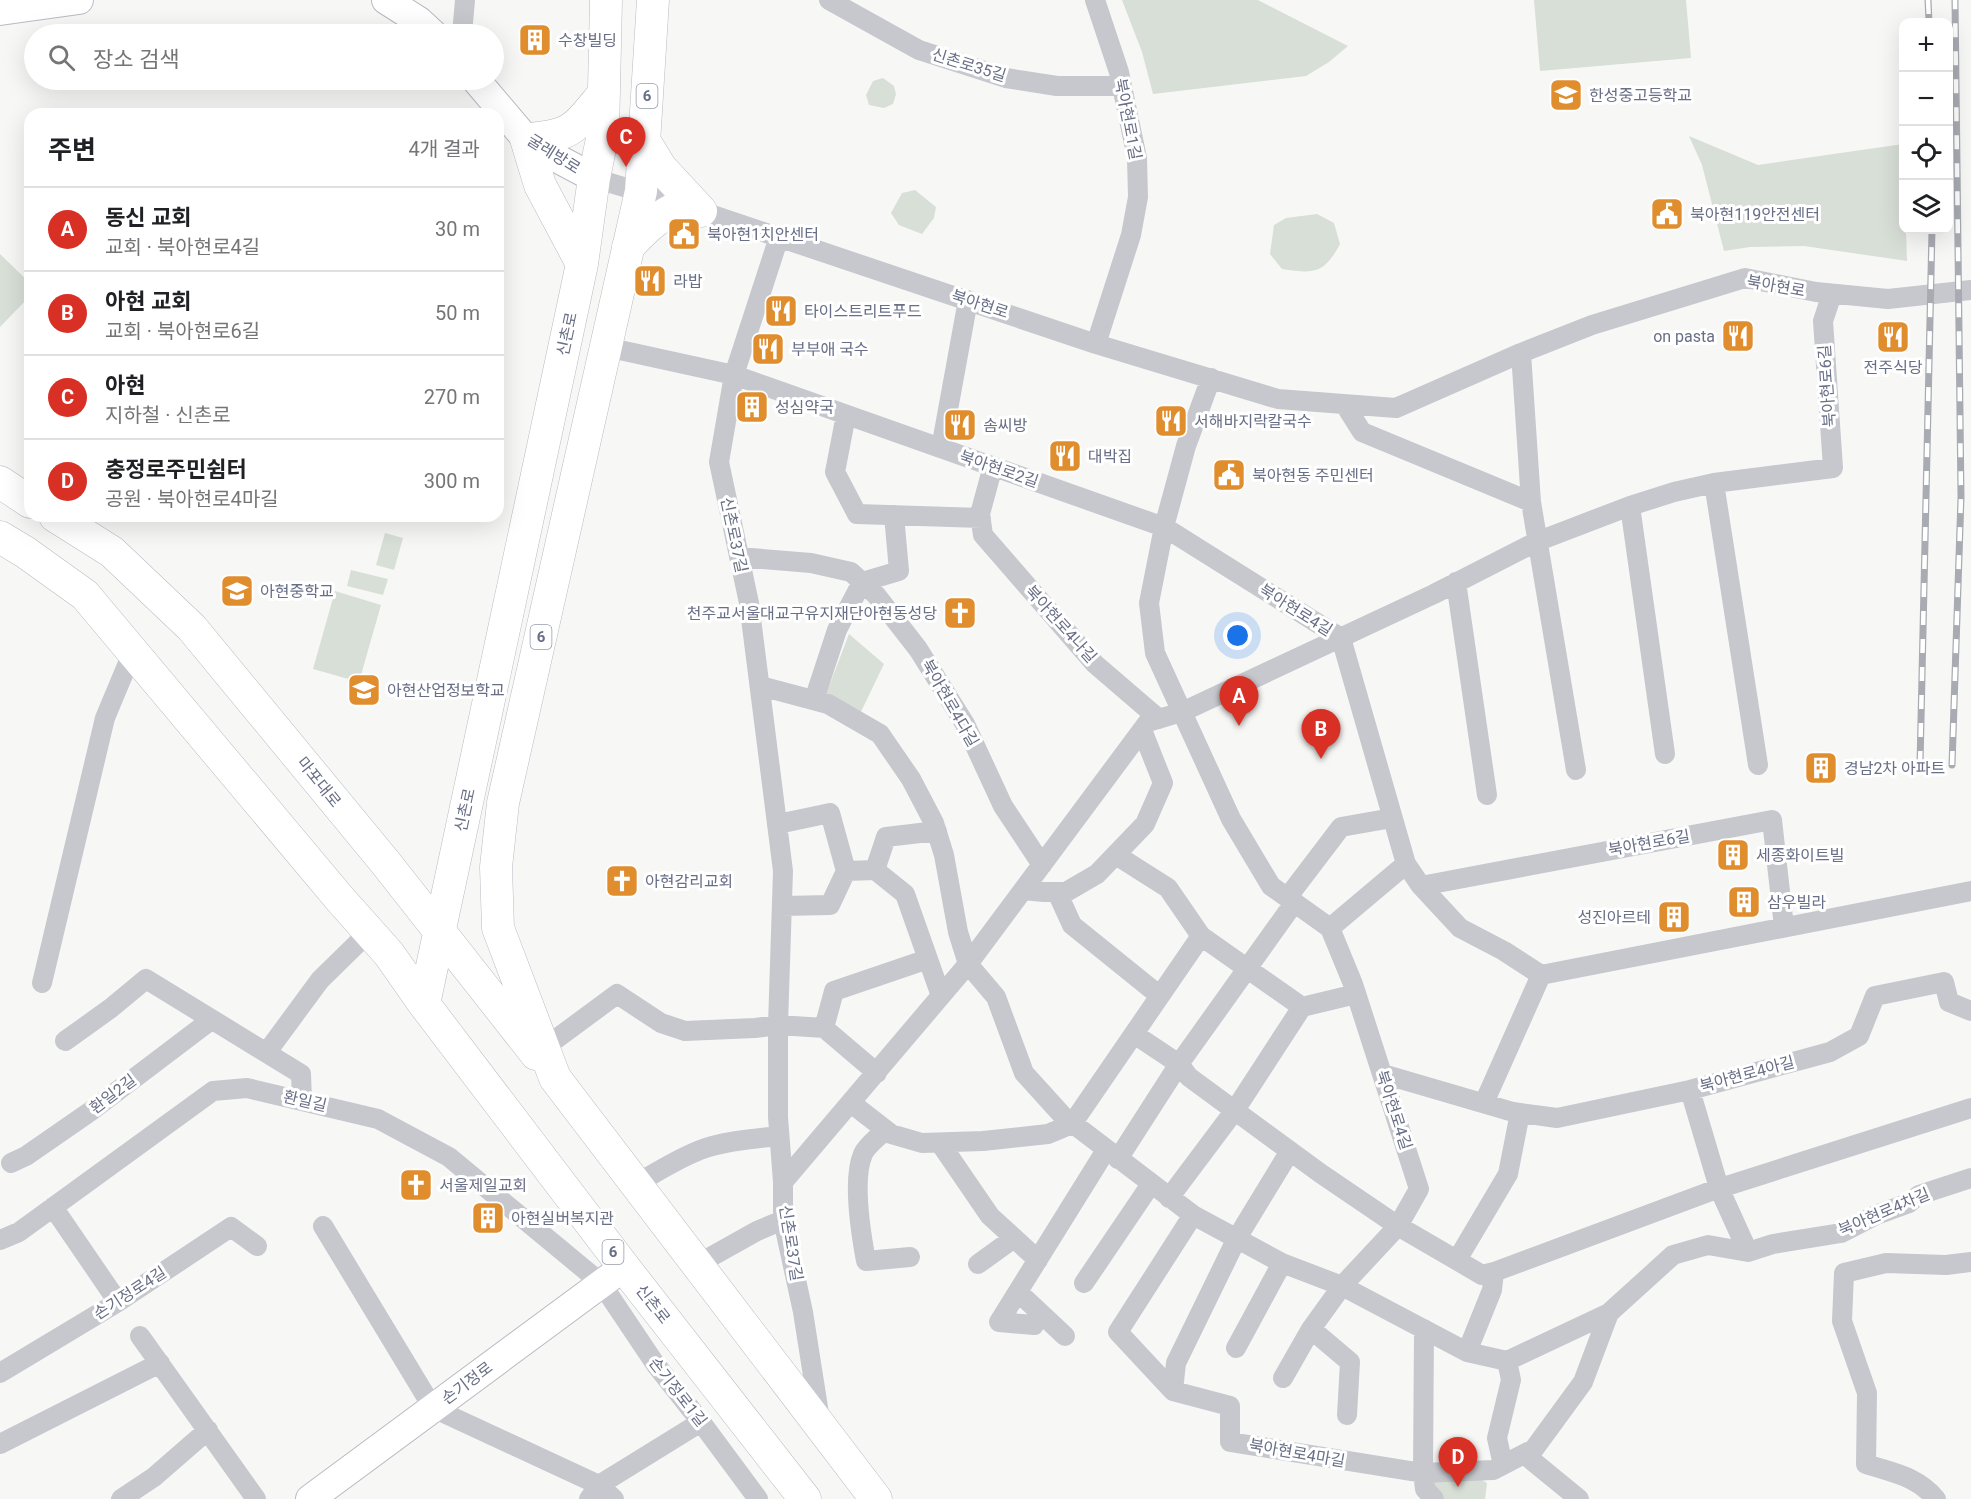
<!DOCTYPE html>
<html lang="ko">
<head>
<meta charset="utf-8">
<style>
	body { margin:0; font-family:Roboto,"Noto Sans KR",sans-serif; background:#f2f2f2; color:#202124 }
	.controls { position:absolute; right:18px; top:18px; display:grid; overflow:hidden; border-radius:12px; box-shadow:0 6px 24px #0002 }
	.controls button { width:54px; height:54px; display:grid; place-items:center; padding:0; border:0; border-bottom:2px solid #e0e0e0; background:#fff; color:#202124; font:30px sans-serif }
	.you { position:absolute; left:1238px; top:636px; width:21px; height:21px; margin:-15px; border:4px solid #fff; border-radius:50%; background:#1a73e8; box-shadow:0 0 0 9px #1a73e833 }
	.badge { display:grid; place-items:center; width:39px; height:39px; border-radius:50%; background:#d93025; color:#fff; font-size:20px; font-weight:700 }
	.pin { position:absolute; translate:-50% -50px; filter:drop-shadow(0 2px 3px #0008) }
	.pin::after { content:''; position:absolute; top:32px; width:21px; height:18px; background:inherit; clip-path:polygon(0 0,100% 0,50% 100%) }
	.list { margin:0; padding:0; list-style:none }
	h2 { display:flex; justify-content:space-between; align-items:center; height:78px; margin:0; padding:0 24px; font-size:26px }
	h2 small { font-size:20px; font-weight:400; color:#757577 }
	.list li { display:grid; grid-template-columns:39px 1fr auto; gap:18px; align-items:center; box-sizing:border-box; height:84px; padding:0 24px; border-top:2px solid #e0e0e0 }
	.list b { display:block; font-size:22px; white-space:nowrap }
	.list p { margin:0; font-size:20px; white-space:nowrap; color:#757577 }
	.list em { font-size:20px; font-style:normal; color:#757577 }
	.icon { flex:none; width:33px; height:33px; fill:none; stroke:currentColor; stroke-width:2; stroke-linecap:round; stroke-linejoin:round }
	.map { position:relative; flex:none; width:1971px; height:1499px; overflow:hidden }
	.search { position:absolute; background:#fff; box-shadow:0 6px 24px #0002; left:24px; top:24px; width:480px; height:66px; display:flex; align-items:center; gap:15px; box-sizing:border-box; padding:0 21px; border-radius:33px; color:#757577; font-size:22px }
	.panel { position:absolute; background:#fff; box-shadow:0 6px 24px #0002; left:24px; top:108px; width:480px; height:414px; border-radius:18px }
	.map>svg:first-child { display:block }
</style>
</head>
<body>
<div class="map">
<svg width="1971" height="1499" viewBox="0 0 1971 1499">
	<rect width="100%" height="100%" fill="#f7f8f6"/>
	<path fill="#d8dfd7" d="M 1122,0 L 1258,0 L 1348,46 L 1329,62 L 1306,76 L 1153,94 L 1142,52 Z
		M 1534,0 L 1686,0 L 1691,58 L 1540,71 Z
		M 883,78 L 894,86 L 896,94 L 893,104 L 884,108 L 869,105 L 866,95 L 873,81 Z
		M 1689,136 L 1758,165 L 1903,144 L 1904,230 L 1906,230 L 1907,261 L 1804,246 L 1750,247 L 1724,251 L 1702,165 Z
		M 915,190 L 936,207 L 934,218 L 922,234 L 899,225 L 891,213 L 902,193 Z
		M 1317,214 L 1334,223 L 1340,244 C 1324,274 1314,274 1282,269 L 1270,254 L 1274,225 L 1286,218 Z
		M 0,254 L 30,283 L 30,296 L 0,327 Z
		M 385,533 L 403,538 L 394,570 L 376,565 Z
		M 351,570 L 388,579 L 383,595 L 347,586 Z
		M 335,591 L 381,605 L 359,682 L 313,669 Z
		M 849,634 L 884,664 L 857,720 L 823,702 Z
		M 1429,1476 L 1482,1480 L 1487,1483 L 1485,1499 L 1439,1499 Z"/>
	<g fill="none" stroke-linecap="round" stroke-linejoin="round">
		<defs>
			<path id="secondary" d="M 386,0 L 419,21 L 433,34
				M 0,11 L 79,0
				M 476,80 L 526,139 L 547,153 L 594,178
				M 310,1499 L 624,1267"/>
			<path id="primary" d="M 653,0 L 641,191 L 503,803 L 496,867 L 498,928 L 555,1078 L 876,1499
				M 644,140 L 661,168 L 701,211
				M 628,247 C 645,229 660,214 683,205
				M 582,264 L 540,185 L 526,139 C 573,136 575,128 604,93
				M 0,482 L 30,502
				M 55,516 L 112,552 L 192,628 L 385,862 L 536,1054
				M 0,537 L 25,552 L 85,595 L 340,899 L 389,954 L 424,1004 L 624,1267 L 805,1499
				M 424,1004 L 582,264 L 594,178 L 603,134 L 606,0"/>
		</defs>
		<use href="#secondary" stroke="#b8bbc2" stroke-width="30"/>
		<use href="#primary" stroke="#b9bbc1" stroke-width="33"/>
		<path stroke="#c6c8cd" stroke-width="20" d="M 829,0 L 919,50 L 1006,78 L 1057,86 L 1122,86
			M 1095,0 L 1119,72 L 1137,158 L 1138,197 L 1131,235 L 1096,344
			M 462,34 L 465,0
			M 594,178 L 683,205 L 1096,344 L 1278,399 L 1396,408 L 1521,353 L 1592,325 L 1745,278 L 1816,292 L 1888,299 L 1971,290
			M 779,237 L 734,375 L 719,462 L 749,603 L 783,871 L 778,1025 L 778,1117 L 783,1182 L 783,1220 L 803,1312 L 820,1420
			M 606,347 L 734,375 L 1164,527 L 1341,638
			M 1521,353 L 1531,502 L 1576,770
			M 1211,378 L 1186,446 L 1164,527 L 1149,603 L 1155,653 L 1231,819 L 1271,886 L 1330,928 L 1353,984 L 1419,1189 L 1398,1226 L 1342,1286 L 1311,1329 L 1283,1378
			M 1345,405 L 1362,432 L 1531,502
			M 846,415 L 835,472 L 857,514 L 981,518
			M 941,448 L 968,300
			M 993,466 L 980,514 L 983,535 L 1095,664 L 1159,719
			M 1714,483 L 1758,765
			M 1630,506 L 1665,754
			M 739,557 L 811,563 L 851,572 L 876,595 L 918,649 L 965,724 L 1003,806 L 1042,865
			M 1456,582 L 1487,795
			M 1341,638 L 1406,864 L 1421,886 L 1460,928 L 1504,951 L 1541,975 L 1971,891
			M 760,686 L 828,704 L 880,734 L 911,779 L 934,823 L 944,855 L 958,932 L 968,964 L 996,997 L 1024,1073 L 1063,1116 L 1193,1215 L 1282,1263 L 1342,1286 L 1467,1352 L 1507,1361
			M 814,700 L 837,630 L 862,582 L 899,571 L 894,515
			M 778,824 L 830,813 L 846,871 L 875,870 L 905,894 L 941,996
			M 1116,855 L 1168,888 L 1201,936 L 1302,1007 L 1356,994
			M 875,870 L 886,837 L 937,831
			M 1421,886 L 1772,820 L 1784,927
			M 1023,890 L 1044,892 L 1066,892 L 1097,874 L 1145,824 L 1163,783 L 1142,730
			M 1057,892 L 1072,925 L 1160,996
			M 1287,898 L 1341,827 L 1392,818
			M 782,906 L 830,905 L 846,871
			M 1330,928 L 1406,864
			M 42,983 L 105,718 L 133,651
			M 824,1028 L 877,1073
			M 1134,1034 L 1179,1064 L 1189,1077 L 1320,1173 L 1398,1226 L 1482,1275 L 1494,1272 L 1714,1190 L 1971,1108
			M 65,1041 L 111,1008 L 146,979 L 301,1074 L 302,1100
			M 544,1048 L 617,994 L 661,1023 L 685,1031 L 755,1028 L 778,1025 L 824,1028 L 834,991 L 928,959
			M 267,1052 L 320,980 L 369,932
			M 1383,1074 L 1513,1112 L 1557,1118 L 1690,1090 L 1830,1052 L 1859,1036 L 1875,996 L 1944,982 L 1949,1002 L 1971,1011
			M 1690,1090 L 1719,1188 L 1748,1252
			M 851,1103 L 891,1134 L 922,1143 L 983,1141 L 1048,1134 L 1072,1124 L 1201,936
			M 1484,1103 L 1541,975
			M 885,1130 C 879,1137 867,1145 863,1154 C 852,1179 861,1234 866,1261 L 910,1257
			M 940,1143 L 990,1216 L 1038,1260
			M 1118,1159 L 1179,1064 L 1294,903
			M 11,1163 L 26,1156 L 91,1111 L 211,1020
			M 783,1182 L 968,964 L 1148,722 L 1182,712 L 1434,594 L 1536,542 L 1630,506 L 1674,492 L 1714,483 L 1833,468 L 1823,321 L 1832,294
			M 636,1184 C 657,1172 677,1159 700,1150 C 724,1141 753,1139 779,1136
			M 1169,1198 L 1235,1110 L 1302,1007
			M 53,1207 L 118,1302
			M 1193,1215 L 1118,1332 L 1173,1391 L 1230,1406 L 1230,1442 L 1423,1473 L 1493,1470 L 1534,1449 L 1583,1382 L 1609,1313
			M 323,1226 L 433,1408 L 599,1485 L 614,1499
			M 0,1240 L 19,1232 L 213,1091 L 247,1088 L 378,1119 L 449,1157 L 601,1283 L 656,1365 L 701,1422 L 758,1499
			M 1457,1260 L 1508,1174 L 1520,1113
			M 698,1264 L 757,1231 L 783,1220
			M 978,1264 L 1014,1238
			M 1084,1283 L 1151,1184
			M 1018,1292 L 1065,1336
			M 1040,1313 L 1034,1325 L 999,1322 L 1106,1150
			M 1311,1329 L 1350,1362 L 1347,1415
			M 1424,1329 L 1423,1473 L 1425,1489 L 1434,1499
			M 140,1336 L 256,1499
			M 1236,1348 L 1282,1263
			M 1467,1352 L 1492,1290 L 1494,1272
			M 1507,1361 L 1609,1313 L 1673,1255 L 1708,1245 L 1748,1252 L 1773,1244 L 1841,1233 L 1876,1215 L 1909,1203 L 1919,1195 L 1971,1178
			M 0,1373 L 118,1302 L 231,1227 L 257,1246
			M 1173,1391 L 1176,1363 L 1237,1238 L 1290,1151
			M 0,1444 L 160,1363
			M 1524,1454 L 1579,1499
			M 1503,1465 L 1497,1438 L 1511,1380 L 1507,1361
			M 121,1499 L 154,1477 L 208,1430
			M 589,1499 L 599,1485 L 701,1422
			M 1936,1499 C 1917,1476 1893,1473 1866,1464 L 1867,1393 L 1842,1321 L 1844,1273 L 1886,1263 L 1946,1265 L 1971,1262"/>
		<use href="#secondary" stroke="#fff" stroke-width="28"/>
		<use href="#primary" stroke="#fff" stroke-width="32"/>
		<defs>
			<path id="rail" d="M 1928,0 L 1929,22
				M 1920,765 L 1932,230
				M 1952,765 L 1961,497 L 1955,0"/>
		</defs>
		<use href="#rail" stroke="#a9abb3" stroke-width="7"/>
		<use href="#rail" stroke="#fff" stroke-width="4.5" stroke-dasharray="14" stroke-linecap="butt"/>
	</g>
	<defs>
		<symbol id="building-square" viewBox="-11 -11 22 22"><rect x="-9" y="-9" width="18" height="18" rx="4" fill="#e08d2e" stroke="#fff"/><path d="M-4-6H4V6H1V3H-1V6H-4ZM-2.5-4.3h1.7v1.8h-1.7ZM.8-4.3h1.7v1.8H.8ZM-2.5-1h1.7V.8h-1.7ZM.8-1h1.7V.8H.8Z" fill="#fff"/></symbol>
		<symbol id="school-square" viewBox="-11 -11 22 22"><rect x="-9" y="-9" width="18" height="18" rx="4" fill="#e08d2e" stroke="#fff"/><path d="M0-5L7-2L0 1L-7-2ZM-4 1L0 2.5L4 1V4Q0 6-4 4Z" fill="#fff"/></symbol>
		<symbol id="civic-square" viewBox="-11 -11 22 22"><rect x="-9" y="-9" width="18" height="18" rx="4" fill="#e08d2e" stroke="#fff"/><path d="M-.6-6.5H3V-4.5H.6V-3L4-1V1h2V6H-6V1h2V-1L-.6-3ZM-1.2 2.5V6h2.4V2.5Z" fill="#fff"/></symbol>
		<symbol id="restaurant-square" viewBox="-11 -11 22 22"><rect x="-9" y="-9" width="18" height="18" rx="4" fill="#e08d2e" stroke="#fff"/><path d="M-5-6h1v4h1v-4h1v4h1v-4h1v5L-1.5 .5V6h-2V.5L-5-1ZM5-6V6H3V1.5H1.5Q1.5-4 5-6Z" fill="#fff"/></symbol>
		<symbol id="church-square" viewBox="-11 -11 22 22"><rect x="-9" y="-9" width="18" height="18" rx="4" fill="#e08d2e" stroke="#fff"/><path d="M-1.2-6h2.4v3.5h3.3v2.4h-3.3V6h-2.4V-.1h-3.3v-2.4h3.3Z" fill="#fff"/></symbol>
	</defs>
	<g fill-rule="evenodd">
		<use href="#building-square" x="516" y="21" width="38" height="38"/>
		<use href="#school-square" x="1547" y="76" width="38" height="38"/>
		<use href="#civic-square" x="1648" y="195" width="38" height="38"/>
		<use href="#civic-square" x="665" y="215" width="38" height="38"/>
		<use href="#restaurant-square" x="631" y="262" width="38" height="38"/>
		<use href="#restaurant-square" x="762" y="292" width="38" height="38"/>
		<use href="#restaurant-square" x="1719" y="317" width="38" height="38"/>
		<use href="#restaurant-square" x="1874" y="318" width="38" height="38"/>
		<use href="#restaurant-square" x="749" y="330" width="38" height="38"/>
		<use href="#building-square" x="733" y="388" width="38" height="38"/>
		<use href="#restaurant-square" x="1152" y="402" width="38" height="38"/>
		<use href="#restaurant-square" x="941" y="406" width="38" height="38"/>
		<use href="#restaurant-square" x="1046" y="437" width="38" height="38"/>
		<use href="#civic-square" x="1210" y="456" width="38" height="38"/>
		<use href="#school-square" x="218" y="572" width="38" height="38"/>
		<use href="#church-square" x="941" y="594" width="38" height="38"/>
		<use href="#school-square" x="345" y="671" width="38" height="38"/>
		<use href="#building-square" x="1802" y="749" width="38" height="38"/>
		<use href="#building-square" x="1714" y="836" width="38" height="38"/>
		<use href="#church-square" x="603" y="862" width="38" height="38"/>
		<use href="#building-square" x="1725" y="883" width="38" height="38"/>
		<use href="#building-square" x="1655" y="898" width="38" height="38"/>
		<use href="#church-square" x="397" y="1166" width="38" height="38"/>
		<use href="#building-square" x="469" y="1199" width="38" height="38"/>
	</g>
	<g text-anchor="middle" dominant-baseline="central" stroke-width="6" stroke-linejoin="round" paint-order="stroke">
		<g fill="#fff" stroke="#959aaa" stroke-width="1.5">
			<rect x="636.5" y="84" width="21" height="24" rx="4.5"/>
			<rect x="530.5" y="625" width="21" height="24" rx="4.5"/>
			<rect x="602.5" y="1240" width="21" height="24" rx="4.5"/>
		</g>
		<g font-size="15" font-weight="bold" fill="#686f86">
			<text x="647" y="96">6</text>
			<text x="541" y="637">6</text>
			<text x="613" y="1252">6</text>
		</g>
		<g font-size="16" fill="#686f86" stroke="#fff" text-anchor="start">
			<text x="558" y="40">수창빌딩</text>
			<text x="1589" y="95">한성중고등학교</text>
			<text x="1690" y="214">북아현119안전센터</text>
			<text x="707" y="234">북아현1치안센터</text>
			<text x="673" y="281">라밥</text>
			<text x="804" y="311">타이스트리트푸드</text>
			<text x="1715" y="336" text-anchor="end">on pasta</text>
			<text x="791" y="349">부부애 국수</text>
			<text x="1893" y="367" text-anchor="middle">전주식당</text>
			<text x="775" y="407">성심약국</text>
			<text x="1194" y="421">서해바지락칼국수</text>
			<text x="983" y="425">솜씨방</text>
			<text x="1088" y="456">대박집</text>
			<text x="1252" y="475">북아현동 주민센터</text>
			<text x="260" y="591">아현중학교</text>
			<text x="937" y="613" text-anchor="end">천주교서울대교구유지재단아현동성당</text>
			<text x="387" y="690">아현산업정보학교</text>
			<text x="1844" y="768">경남2차 아파트</text>
			<text x="1756" y="855">세종화이트빌</text>
			<text x="645" y="881">아현감리교회</text>
			<text x="1767" y="902">삼우빌라</text>
			<text x="1651" y="917" text-anchor="end">성진아르테</text>
			<text x="439" y="1185">서울제일교회</text>
			<text x="511" y="1218">아현실버복지관</text>
		</g>
		<g font-size="16" fill="#686f86" stroke="#fff">
			<text transform="translate(969 65) rotate(17)">신촌로35길</text>
			<text transform="translate(1128 119) rotate(79)">북아현로1길</text>
			<text transform="translate(554 154) rotate(32)">굴레방로</text>
			<text transform="translate(1776 286) rotate(10)">북아현로</text>
			<text transform="translate(980 304) rotate(18)">북아현로</text>
			<text transform="translate(567 334) rotate(-78)">신촌로</text>
			<text transform="translate(1827 386) rotate(-94)">북아현로6길</text>
			<text transform="translate(999 469) rotate(19)">북아현로2길</text>
			<text transform="translate(734 535) rotate(78)">신촌로37길</text>
			<text transform="translate(1296 610) rotate(32)">북아현로4길</text>
			<text transform="translate(1061 624) rotate(48)">북아현로4나길</text>
			<text transform="translate(950 703) rotate(60)">북아현로4다길</text>
			<text transform="translate(319 782) rotate(51)">마포대로</text>
			<text transform="translate(465 810) rotate(-78)">신촌로</text>
			<text transform="translate(1649 843) rotate(-10)">북아현로6길</text>
			<text transform="translate(1747 1074) rotate(-15)">북아현로4아길</text>
			<text transform="translate(113 1094) rotate(-37)">환일2길</text>
			<text transform="translate(305 1101) rotate(13)">환일길</text>
			<text transform="translate(1394 1110) rotate(72)">북아현로4길</text>
			<text transform="translate(1884 1212) rotate(-23)">북아현로4차길</text>
			<text transform="translate(791 1243) rotate(81)">신촌로37길</text>
			<text transform="translate(130 1293) rotate(-33)">손기정로4길</text>
			<text transform="translate(653 1304) rotate(52)">신촌로</text>
			<text transform="translate(467 1383) rotate(-37)">손기정로</text>
			<text transform="translate(678 1392) rotate(52)">손기정로1길</text>
			<text transform="translate(1297 1453) rotate(10)">북아현로4마길</text>
		</g>
	</g>
</svg>
<div class="controls">
<button>+</button>
<button>−</button>
<button><svg class="icon" aria-label="locate" viewBox="0 0 24 24"><circle cx="12" cy="12" r="6"/><path d="M12 2v4M12 18v4M2 12h4M18 12h4"/></svg></button>
<button><svg class="icon" aria-label="layers" viewBox="0 0 24 24"><path d="M12 4l9 5-9 5-9-5zM3 14l9 5 9-5"/></svg></button>
</div>
<div class="you"></div>
<div class="pin badge" style="left:1239px;top:726px">A</div>
<div class="pin badge" style="left:1321px;top:759px">B</div>
<div class="pin badge" style="left:626px;top:167px">C</div>
<div class="pin badge" style="left:1458px;top:1487px">D</div>
<div class="search"><svg class="icon" aria-label="search" viewBox="0 0 24 24"><circle cx="10" cy="10" r="6"/><path d="M15 15l6 6"/></svg>장소 검색</div>
<section class="panel">
<h2>주변<small>4개 결과</small></h2>
<ul class="list">
<li><span class="badge">A</span><div><b>동신 교회</b><p>교회 · 북아현로4길</p></div><em>30 m</em></li>
<li><span class="badge">B</span><div><b>아현 교회</b><p>교회 · 북아현로6길</p></div><em>50 m</em></li>
<li><span class="badge">C</span><div><b>아현</b><p>지하철 · 신촌로</p></div><em>270 m</em></li>
<li><span class="badge">D</span><div><b>충정로주민쉼터</b><p>공원 · 북아현로4마길</p></div><em>300 m</em></li>
</ul>
</section>
</div>
</body>
</html>
